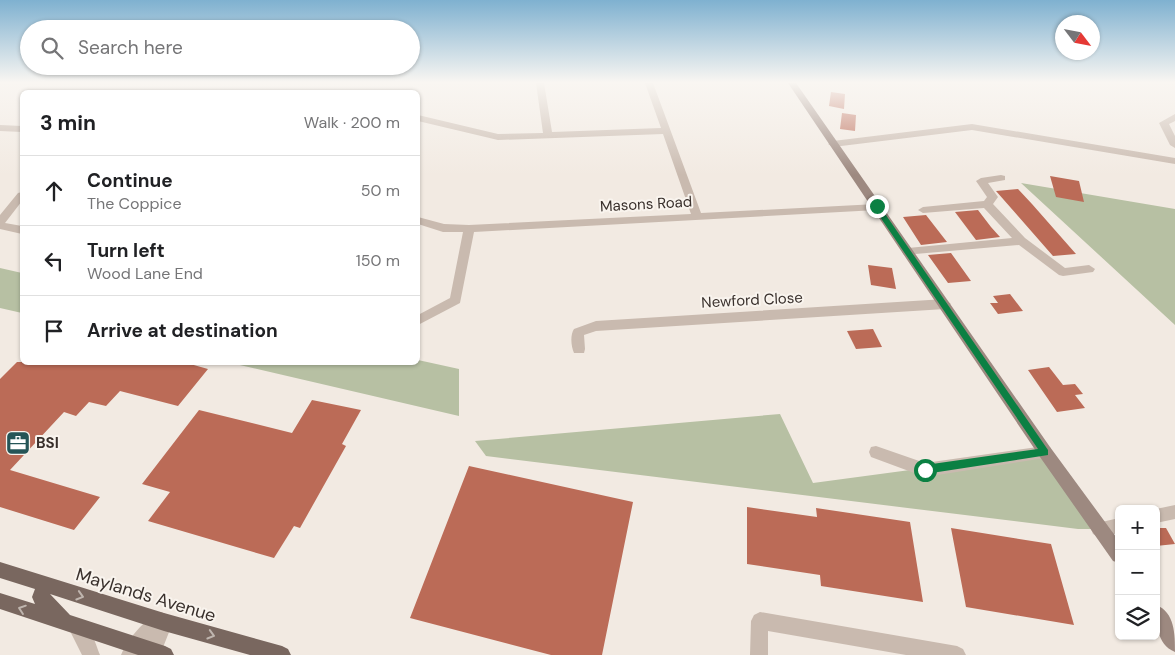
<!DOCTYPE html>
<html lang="en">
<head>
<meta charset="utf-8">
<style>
	body { margin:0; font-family:"DM Sans",sans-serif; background:#f2f2f2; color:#202124 }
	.controls { position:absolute; right:15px; bottom:15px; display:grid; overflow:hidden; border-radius:8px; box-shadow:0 1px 4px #0004 }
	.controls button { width:45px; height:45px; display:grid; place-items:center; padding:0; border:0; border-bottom:1px solid #e0e0e0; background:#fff; color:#202124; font:25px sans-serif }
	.compass { position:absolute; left:1055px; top:15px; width:45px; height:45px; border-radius:50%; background:#fff; box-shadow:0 1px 4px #0004; rotate:122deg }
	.stop { position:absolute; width:15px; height:15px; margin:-11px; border:4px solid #0b8043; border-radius:50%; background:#fff }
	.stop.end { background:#0b8043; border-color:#fff; box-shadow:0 1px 5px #0008 }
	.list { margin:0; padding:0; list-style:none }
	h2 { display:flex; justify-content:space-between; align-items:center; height:65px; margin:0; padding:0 20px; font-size:21px }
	h2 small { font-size:16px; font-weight:400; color:#757577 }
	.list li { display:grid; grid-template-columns:32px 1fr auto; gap:15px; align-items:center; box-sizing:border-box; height:70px; padding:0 20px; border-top:1px solid #e0e0e0 }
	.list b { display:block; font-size:19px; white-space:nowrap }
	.list p { margin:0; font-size:16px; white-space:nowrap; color:#757577 }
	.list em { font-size:16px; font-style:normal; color:#757577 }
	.icon { flex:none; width:28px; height:28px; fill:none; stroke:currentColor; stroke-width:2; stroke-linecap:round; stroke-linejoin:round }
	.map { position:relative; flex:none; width:1175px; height:655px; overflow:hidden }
	.search { position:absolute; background:#fff; box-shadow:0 1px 4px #0004; left:20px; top:20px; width:400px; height:55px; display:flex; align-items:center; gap:12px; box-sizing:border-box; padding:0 18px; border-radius:28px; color:#757577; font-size:19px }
	.panel { position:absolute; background:#fff; box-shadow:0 1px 4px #0004; left:20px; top:90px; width:400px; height:275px; border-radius:8px }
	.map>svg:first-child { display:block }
</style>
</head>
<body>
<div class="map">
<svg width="1175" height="655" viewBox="0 0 1175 655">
	<rect width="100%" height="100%" fill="#f2eae2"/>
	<path fill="#b7c0a3" d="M 1021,183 L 1175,209 L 1175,325 Z
		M 0,268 L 22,273 L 22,313 L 0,308 Z
		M 418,360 L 459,369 L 459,416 L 231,363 L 418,362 Z
		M 780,414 L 813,483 L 1045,452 L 1099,529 L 1078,529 L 486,456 L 475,441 Z"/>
	<path fill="#bb6b57" d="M 831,92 L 845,94 L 844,109 L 829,106 Z
		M 842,113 L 856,115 L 855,131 L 840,129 Z
		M 1050,176 L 1079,181 L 1084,202 L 1056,197 Z
		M 1018,189 L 1032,204 L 1076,254 L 1053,256 L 996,191 Z
		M 978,210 L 991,227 L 1000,237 L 976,240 L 955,212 Z
		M 926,215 L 947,242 L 921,245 L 903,217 Z
		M 951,253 L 971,281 L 948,283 L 928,255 Z
		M 868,265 L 892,268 L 896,289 L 871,285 Z
		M 1010,294 L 1023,311 L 998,314 L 990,303 L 998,303 L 993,296 Z
		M 873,329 L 882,347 L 856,349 L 847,331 Z
		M 17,362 L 183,362 L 208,369 L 178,406 L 120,391 L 106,406 L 89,402 L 76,416 L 64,412 L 10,470 L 100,497 L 74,530 L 0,507 L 0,379 Z
		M 1049,367 L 1063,385 L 1075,384 L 1083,394 L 1075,395 L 1085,408 L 1057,412 L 1028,370 Z
		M 312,400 L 361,410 L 342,444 L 346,446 L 300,528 L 294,526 L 274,558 L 148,521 L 170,492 L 142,484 L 199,410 L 292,433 Z
		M 469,466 L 633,502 L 602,655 L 551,655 L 410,618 Z
		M 747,507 L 817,517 L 816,508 L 910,522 L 923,602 L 821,586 L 820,575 L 747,564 Z
		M 951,528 L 1051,544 L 1074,625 L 966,607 Z
		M 1156,528 L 1166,528 L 1175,544 L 1156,546 Z"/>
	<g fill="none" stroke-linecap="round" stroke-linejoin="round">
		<path fill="#c9baaf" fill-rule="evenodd" d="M 536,83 L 544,83 L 552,132 L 661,128 L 645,83 L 653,83 L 701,213 L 877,204 L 882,207 L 877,210 L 474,232 L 460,303 L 418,325 L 418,315 L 450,298 L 463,232 L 443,232 L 418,224 L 418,217 L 444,224 L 469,225 L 691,214 L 663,134 L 498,140 L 418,121 L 418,115 L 498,134 L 543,133 Z
			M 1175,114 L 1175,121 L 1169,124 L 1175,136 L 1175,148 L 1170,145 L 1159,123 Z
			M 972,124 L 1175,158 L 1175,164 L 972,130 L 833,147 L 828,144 L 833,141 Z
			M 0,125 L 22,126 L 22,132 L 0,131 Z
			M 1001,175 L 1005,176 L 1005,180 L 988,183 L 998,197 L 993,204 L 1025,238 L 1065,268 L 1089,265 L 1095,269 L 1093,272 L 1063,276 L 1059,275 L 1019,245 L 904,255 L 902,252 L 908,248 L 1012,238 L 984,208 L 923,213 L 918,210 L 923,207 L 984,201 L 987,197 L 976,181 L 981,178 Z
			M 22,192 L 22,201 L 5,223 L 22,226 L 22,234 L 0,229 L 0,215 L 18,193 Z
			M 945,299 L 951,304 L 945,309 L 596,331 L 584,335 L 585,349 L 584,353 L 574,353 C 571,346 570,335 574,329 L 596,321 Z
			M 876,446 L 925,463 L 1045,446 L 1050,447 L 1052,452 L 1050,457 L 1045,458 L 925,477 L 871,457 L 869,452 L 871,447 Z
			M 1175,505 L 1175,519 L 1156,523 L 1156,509 Z
			M 1119,518 L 1119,533 L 1099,537 L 1093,534 L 1091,529 L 1093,524 Z
			M 161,612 L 170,616 L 173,622 L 160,655 L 142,655 L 145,649 L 140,655 L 121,655 C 128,639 144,619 161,612 Z
			M 760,612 L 957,646 L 963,649 L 966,655 L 906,655 L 768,631 L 768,655 L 750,655 L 751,621 L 754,615 Z
			M 77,618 C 90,624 95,642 100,655 L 82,655 L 68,627 L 71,621 Z"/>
		<path fill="#9d8980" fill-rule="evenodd" d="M 788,83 L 796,83 L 1050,447 L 1119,541 L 1119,563 L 1113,561 L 1040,457 Z
			M 1156,605 C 1175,612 1175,635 1175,652 C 1156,644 1156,622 1156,605 Z"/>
		<path fill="#79675f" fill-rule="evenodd" d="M 0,562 L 164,613 L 282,646 L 288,649 L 291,655 L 250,655 L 164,631 L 50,594 L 70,615 L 165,646 L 171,649 L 174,655 L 138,655 L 0,609 L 0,593 L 35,604 L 32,597 L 35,589 L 0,578 Z"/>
	</g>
	<defs><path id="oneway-chevron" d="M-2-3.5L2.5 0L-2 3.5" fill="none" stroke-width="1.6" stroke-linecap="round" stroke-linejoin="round" transform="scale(1.25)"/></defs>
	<g stroke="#bfb5ae">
		<use href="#oneway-chevron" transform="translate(80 596) rotate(17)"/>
		<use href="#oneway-chevron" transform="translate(22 609) rotate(-161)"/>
		<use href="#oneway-chevron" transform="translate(211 635) rotate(16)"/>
	</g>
	<linearGradient id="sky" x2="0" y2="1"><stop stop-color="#7fb1d0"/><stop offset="0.47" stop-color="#f9f6f2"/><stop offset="1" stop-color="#f9f6f2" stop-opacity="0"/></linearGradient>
	<rect width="1175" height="175" fill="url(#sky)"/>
	<path fill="#0b8043" d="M 874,205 L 879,205 L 1048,450 L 1048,455 L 925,474 L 922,473 L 920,470 L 925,465 L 1038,449 L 874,208 Z"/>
	<defs>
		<symbol id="office-square" viewBox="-11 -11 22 22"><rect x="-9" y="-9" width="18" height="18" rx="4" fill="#255557" stroke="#f9f4ee"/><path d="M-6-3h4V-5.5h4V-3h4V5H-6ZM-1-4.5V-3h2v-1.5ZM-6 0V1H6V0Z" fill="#fff"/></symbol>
	</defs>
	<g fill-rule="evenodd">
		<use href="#office-square" x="4" y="429" width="28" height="28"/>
	</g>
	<g text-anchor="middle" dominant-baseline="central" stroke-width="4" stroke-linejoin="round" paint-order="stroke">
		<g font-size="15" fill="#39302c" stroke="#f9f4ee">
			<text transform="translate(646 204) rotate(-3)">Masons Road</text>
			<text transform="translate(752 300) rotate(-3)">Newford Close</text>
		</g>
		<g font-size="15" font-weight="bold" fill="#39302c" stroke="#f9f4ee" text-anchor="start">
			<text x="36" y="443">BSI</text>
		</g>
		<g font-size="18" fill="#39302c" stroke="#f9f4ee">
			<text transform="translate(146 595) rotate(17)">Maylands Avenue</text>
		</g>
	</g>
</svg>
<div class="controls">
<button>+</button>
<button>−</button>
<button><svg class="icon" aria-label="layers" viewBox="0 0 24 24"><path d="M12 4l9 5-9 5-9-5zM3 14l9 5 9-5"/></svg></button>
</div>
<svg class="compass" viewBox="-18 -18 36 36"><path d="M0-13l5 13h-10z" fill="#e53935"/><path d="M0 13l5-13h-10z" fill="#757577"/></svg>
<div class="stop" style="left:925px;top:470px"></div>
<div class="stop end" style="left:877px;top:206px"></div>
<div class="search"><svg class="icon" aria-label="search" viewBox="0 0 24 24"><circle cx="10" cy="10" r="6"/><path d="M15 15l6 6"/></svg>Search here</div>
<section class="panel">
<h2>3 min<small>Walk · 200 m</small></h2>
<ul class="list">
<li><svg class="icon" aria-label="ahead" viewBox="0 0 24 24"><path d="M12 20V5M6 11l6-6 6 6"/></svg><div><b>Continue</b><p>The Coppice</p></div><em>50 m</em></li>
<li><svg class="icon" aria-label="left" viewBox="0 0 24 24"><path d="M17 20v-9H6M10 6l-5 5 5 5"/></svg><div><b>Turn left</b><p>Wood Lane End</p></div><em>150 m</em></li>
<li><svg class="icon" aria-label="arrive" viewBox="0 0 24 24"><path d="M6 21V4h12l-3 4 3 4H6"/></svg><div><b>Arrive at destination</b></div></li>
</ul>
</section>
</div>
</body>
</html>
